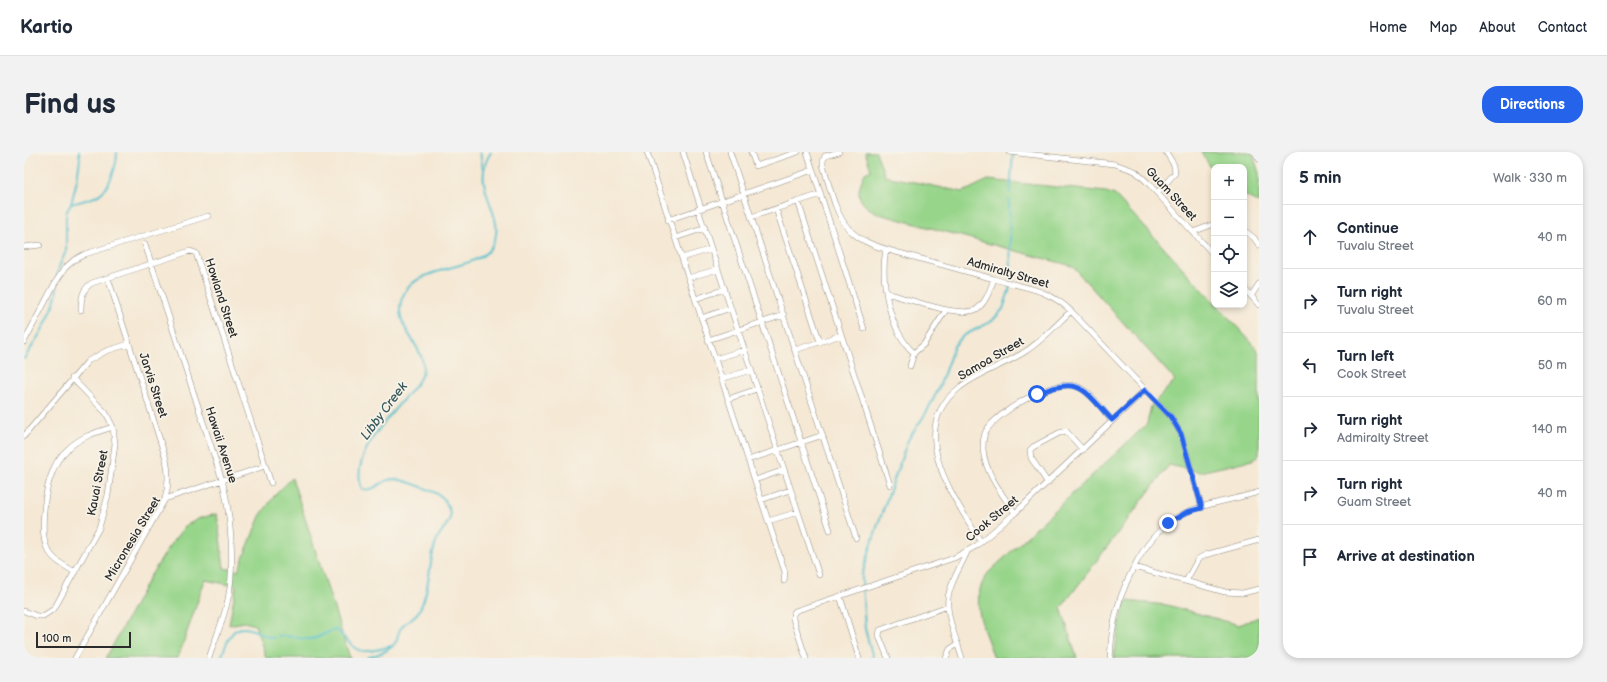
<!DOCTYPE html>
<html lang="en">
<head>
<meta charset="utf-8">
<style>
	body { margin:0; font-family:"Balsamiq Sans",sans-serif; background:#f2f2f3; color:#1f2937 }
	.controls { position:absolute; right:12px; top:12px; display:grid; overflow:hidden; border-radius:8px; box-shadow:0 2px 6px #0003 }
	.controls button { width:36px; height:36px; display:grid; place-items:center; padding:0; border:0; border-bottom:1px solid #e0e1e3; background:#fff; color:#1f2937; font:20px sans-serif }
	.scale { position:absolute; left:12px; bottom:10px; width:95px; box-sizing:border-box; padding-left:4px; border:2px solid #2b2b2b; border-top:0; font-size:11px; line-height:14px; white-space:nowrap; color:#2b2b2b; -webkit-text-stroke:3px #f7f3e8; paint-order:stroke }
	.stop { position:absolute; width:12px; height:12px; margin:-9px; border:3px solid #2563eb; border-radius:50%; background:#fff }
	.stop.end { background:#2563eb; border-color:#fff; box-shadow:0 1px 4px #0008 }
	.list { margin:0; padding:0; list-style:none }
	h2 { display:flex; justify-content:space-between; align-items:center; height:52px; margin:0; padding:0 16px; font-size:17px }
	h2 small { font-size:13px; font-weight:400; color:#747a83 }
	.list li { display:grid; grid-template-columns:26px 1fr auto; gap:12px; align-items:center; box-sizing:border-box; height:64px; padding:0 16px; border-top:1px solid #e0e1e3 }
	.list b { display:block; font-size:15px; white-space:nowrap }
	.list p { margin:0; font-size:13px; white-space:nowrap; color:#747a83 }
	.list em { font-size:13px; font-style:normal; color:#747a83 }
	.icon { flex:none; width:22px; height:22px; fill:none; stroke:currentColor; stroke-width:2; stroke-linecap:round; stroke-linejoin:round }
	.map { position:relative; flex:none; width:1235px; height:506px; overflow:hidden; border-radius:16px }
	header { display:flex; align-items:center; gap:24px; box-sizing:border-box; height:56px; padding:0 20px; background:#fff; border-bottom:1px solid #e0e1e3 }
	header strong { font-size:19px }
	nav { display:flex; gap:22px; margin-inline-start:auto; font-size:14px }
	.intro { display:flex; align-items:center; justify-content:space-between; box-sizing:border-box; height:96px; padding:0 24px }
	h1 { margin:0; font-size:28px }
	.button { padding:10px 18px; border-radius:16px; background:#2563eb; color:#fff; font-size:14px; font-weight:700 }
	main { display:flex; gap:24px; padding:0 24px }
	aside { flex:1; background:#fff; border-radius:16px; box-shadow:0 2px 6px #0003 }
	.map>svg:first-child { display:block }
</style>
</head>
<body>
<header>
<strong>Kartio</strong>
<nav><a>Home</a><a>Map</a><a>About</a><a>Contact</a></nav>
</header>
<div class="intro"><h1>Find us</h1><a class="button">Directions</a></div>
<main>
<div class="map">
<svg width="1235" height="506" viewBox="0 0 1235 506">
	<rect width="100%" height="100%" fill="#f7f3e8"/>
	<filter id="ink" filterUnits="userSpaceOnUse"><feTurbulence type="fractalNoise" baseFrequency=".025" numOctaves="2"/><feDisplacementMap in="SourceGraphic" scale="8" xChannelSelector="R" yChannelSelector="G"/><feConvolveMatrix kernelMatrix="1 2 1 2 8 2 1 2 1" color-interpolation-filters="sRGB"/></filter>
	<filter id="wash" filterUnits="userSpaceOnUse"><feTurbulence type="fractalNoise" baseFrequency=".012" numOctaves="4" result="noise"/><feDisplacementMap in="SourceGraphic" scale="16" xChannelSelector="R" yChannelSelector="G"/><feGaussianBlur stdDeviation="0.9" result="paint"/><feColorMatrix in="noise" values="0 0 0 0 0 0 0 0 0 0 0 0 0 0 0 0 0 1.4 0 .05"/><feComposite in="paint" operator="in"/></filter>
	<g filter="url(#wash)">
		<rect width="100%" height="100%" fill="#f5e8d4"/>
		<path fill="#97d58a" stroke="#61805a" d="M 841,0 L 852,0 L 861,24 L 939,40 L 964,28 L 1082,40 L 1091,43 L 1190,150 L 1190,153 L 1193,153 L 1228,191 L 1235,201 L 1235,303 L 1228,308 L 1176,320 L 1145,313 L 1037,456 L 1053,506 L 970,506 C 960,477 944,449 964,421 L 1123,272 L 1127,254 L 1151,228 L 1048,114 L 855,62 C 834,52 830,43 841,21 L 847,18 Z
			M 1177,0 L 1228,0 L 1235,21 L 1235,51 L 1220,43 L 1220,15 L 1190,15 L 1190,21 Z
			M 268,326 L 326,506 L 242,506 L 231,473 L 220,470 L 205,473 L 212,434 L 181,428 L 154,506 L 82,506 L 125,426 L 150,388 L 161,374 L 176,366 L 193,362 L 200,416 L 214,419 L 236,364 L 251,343 Z
			M 1102,449 L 1143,453 L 1215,473 L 1235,465 L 1235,506 L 1090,506 L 1095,472 Z"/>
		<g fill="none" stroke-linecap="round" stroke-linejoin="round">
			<path stroke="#54c0cd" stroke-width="2" d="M 456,0 L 459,18
				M 986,41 L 989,1
				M 47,52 C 68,46 79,47 88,24 C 91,16 93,9 93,0
				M 33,125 L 35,115 L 42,99 L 42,61 L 47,52 L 53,28 L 56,7 L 55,0
				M 0,207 C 13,187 32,159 33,135
				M 254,484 C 267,482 274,488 286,487 C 296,487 303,478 313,478 C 319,484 325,491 331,496 C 341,503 357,496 368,494
				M 197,506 C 203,491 207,469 229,478 C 236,481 242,485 250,486
				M 343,506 C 354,502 369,499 373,487 C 374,483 374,480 377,476 C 382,468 392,466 396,457 C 407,435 404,409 413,387 C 416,380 424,373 426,366 C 427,360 423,351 419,346 C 414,340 378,327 369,327 C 356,328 353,340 338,337 C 325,304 364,266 383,243 C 387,238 393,232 396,226 C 409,203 377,182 376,159 C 376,111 445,122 465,98 C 490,66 442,39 467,0
				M 849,506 L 841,477 L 838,430 L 838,423 L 853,375 L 884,288 L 902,261 L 914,238 L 930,194 L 939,184 L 968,169 L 979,157 L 985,139 L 987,122 L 985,48"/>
		</g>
	</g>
	<g filter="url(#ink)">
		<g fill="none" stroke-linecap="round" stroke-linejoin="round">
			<defs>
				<path id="minor" d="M 623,0 L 759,414 L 761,420 L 760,429
					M 659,0 L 677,56
					M 682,0 L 806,378
					M 706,0 L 832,386
					M 727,0 L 732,14 L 774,0
					M 783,0 L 840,177
					M 815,0 L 801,4 L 799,9 L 799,13 C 805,31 811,63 825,77 C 838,92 861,97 879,102 C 909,110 939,119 970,127 C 1000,136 1023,136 1047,159 L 1147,265 L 1157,282 L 1178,356
					M 985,0 L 1091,12 L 1111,19 L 1123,30 L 1190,103
					M 1231,0 L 1235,7
					M 1133,41 L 1151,21 L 1150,13 L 1142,0
					M 774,49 L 866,333
					M 674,57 L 795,423
					M 752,57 L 796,190
					M 727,65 L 797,42
					M 644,68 L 789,18
					M 1220,78 L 1230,86 L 1235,93
					M 1169,80 L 1190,72
					M 651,86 L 681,76
					M 121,92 L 198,328 C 207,361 211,414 204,447 C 200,467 191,487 185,506
					M 0,95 L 16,93
					M 862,97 C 856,129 865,178 890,201
					M 658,106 L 687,97
					M 664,126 L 694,117
					M 1220,136 L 1235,153
					M 863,141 C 881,146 937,167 953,157 C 962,150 966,138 970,127
					M 1227,144 L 1235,132
					M 671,147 L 701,137
					M 57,158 C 57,147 58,137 68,131 L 166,99 L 172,101 L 247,331
					M 677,166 L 707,156
					M 684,188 L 760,163
					M 0,190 L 31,131 L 41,116 L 50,108 L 61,102 L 184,64
					M 771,198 L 817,183
					M 691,207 L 720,198
					M 886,214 L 890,201 L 900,192 L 922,158
					M 697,227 L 727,218
					M 704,247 L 733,237
					M 0,284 L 64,209 L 82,199 L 105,192
					M 724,308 L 799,283
					M 731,328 L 760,318
					M 1024,331 L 1007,306 L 1006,298 L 1009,295 L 1035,281 L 1042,279 L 1059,298
					M 141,347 L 241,314
					M 737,348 L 766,338
					M 991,361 C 978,342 961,321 959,297 C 959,291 959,284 962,279 C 973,260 1029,227 1051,234 C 1066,238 1078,257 1088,269
					M 744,369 L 774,360
					M 957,390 C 931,347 880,279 935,236 C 955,220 981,213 1002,199 C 1019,188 1033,172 1047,159
					M 1110,415 L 1201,440 L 1219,441 L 1235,437
					M 51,420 C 39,413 27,407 22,394 C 16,377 21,337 28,321 C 31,312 36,304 43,298 C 55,285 73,280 89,275
					M 1162,429 L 1174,407 L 1181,403 L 1235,388
					M 816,444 L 835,506
					M 0,459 L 13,464 L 19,464 L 30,457 L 75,376 L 84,343 L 91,292 L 89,275 L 82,261 L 48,226
					M 0,506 L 1,506
					M 51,506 L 141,347 C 145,333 145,321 142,307 L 84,126
					M 782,506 L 769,467 L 769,463 L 771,459 L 930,406 L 952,394 L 991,361 L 1121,238
					M 864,506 L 855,484 L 856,478 L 924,454
					M 922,506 L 926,497 L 934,492
					M 938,506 C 933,489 922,464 924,446 C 926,431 937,414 943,400
					M 1086,506 C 1087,496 1087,486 1089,476 C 1095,438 1119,385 1153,365 C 1174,352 1211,348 1235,340"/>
			</defs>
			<use href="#minor" stroke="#908a80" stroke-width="6"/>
			<use href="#minor" stroke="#fff" stroke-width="5"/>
		</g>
	</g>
	<g fill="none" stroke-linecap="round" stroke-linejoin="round" filter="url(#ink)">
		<path stroke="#2563eb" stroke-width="5" d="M 1013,242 C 1056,223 1060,238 1088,268 L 1121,238 L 1147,265 L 1157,282 L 1178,356 L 1163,360 L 1144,371"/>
	</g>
	<g text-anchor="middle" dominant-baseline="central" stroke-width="3.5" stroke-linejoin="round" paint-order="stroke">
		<g font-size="12" fill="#2b2b2b" stroke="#f7f3e8">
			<text transform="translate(1147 42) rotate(47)">Guam Street</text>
			<text transform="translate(984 121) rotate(16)">Admiralty Street</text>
			<text transform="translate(197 146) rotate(72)">Howland Street</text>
			<text transform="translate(967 207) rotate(-30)">Samoa Street</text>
			<text transform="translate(129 233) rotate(72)">Jarvis Street</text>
			<text transform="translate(197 293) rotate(72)">Hawaii Avenue</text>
			<text transform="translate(74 331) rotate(-79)">Kauai Street</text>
			<text transform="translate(968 367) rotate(-40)">Cook Street</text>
			<text transform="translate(109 387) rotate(-59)">Micronesia Street</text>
		</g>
		<g font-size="13" font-style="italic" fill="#37585c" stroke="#f7f3e8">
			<text transform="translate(360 259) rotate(-53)">Libby Creek</text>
		</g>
	</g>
</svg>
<div class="controls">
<button>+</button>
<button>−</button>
<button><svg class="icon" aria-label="locate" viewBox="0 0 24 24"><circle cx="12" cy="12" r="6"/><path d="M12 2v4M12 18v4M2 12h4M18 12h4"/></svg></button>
<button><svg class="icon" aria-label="layers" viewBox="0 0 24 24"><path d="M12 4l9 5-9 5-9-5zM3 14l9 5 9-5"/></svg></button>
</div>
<div class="scale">100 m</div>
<div class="stop" style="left:1013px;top:242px"></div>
<div class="stop end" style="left:1144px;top:371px"></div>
</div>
<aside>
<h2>5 min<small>Walk · 330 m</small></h2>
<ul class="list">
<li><svg class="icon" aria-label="ahead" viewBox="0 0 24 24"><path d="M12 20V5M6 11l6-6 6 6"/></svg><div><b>Continue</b><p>Tuvalu Street</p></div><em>40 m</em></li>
<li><svg class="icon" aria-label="right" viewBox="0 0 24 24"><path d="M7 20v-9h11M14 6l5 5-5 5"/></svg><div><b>Turn right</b><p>Tuvalu Street</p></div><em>60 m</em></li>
<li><svg class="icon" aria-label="left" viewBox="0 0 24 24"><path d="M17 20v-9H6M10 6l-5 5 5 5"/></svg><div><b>Turn left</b><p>Cook Street</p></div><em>50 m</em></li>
<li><svg class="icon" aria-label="right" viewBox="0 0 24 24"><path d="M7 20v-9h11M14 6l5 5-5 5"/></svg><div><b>Turn right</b><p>Admiralty Street</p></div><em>140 m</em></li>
<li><svg class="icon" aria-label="right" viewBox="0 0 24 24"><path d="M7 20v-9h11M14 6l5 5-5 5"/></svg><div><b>Turn right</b><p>Guam Street</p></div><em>40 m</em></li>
<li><svg class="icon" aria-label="arrive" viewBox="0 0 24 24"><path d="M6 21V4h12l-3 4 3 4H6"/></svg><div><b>Arrive at destination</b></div></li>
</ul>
</aside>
</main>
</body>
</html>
